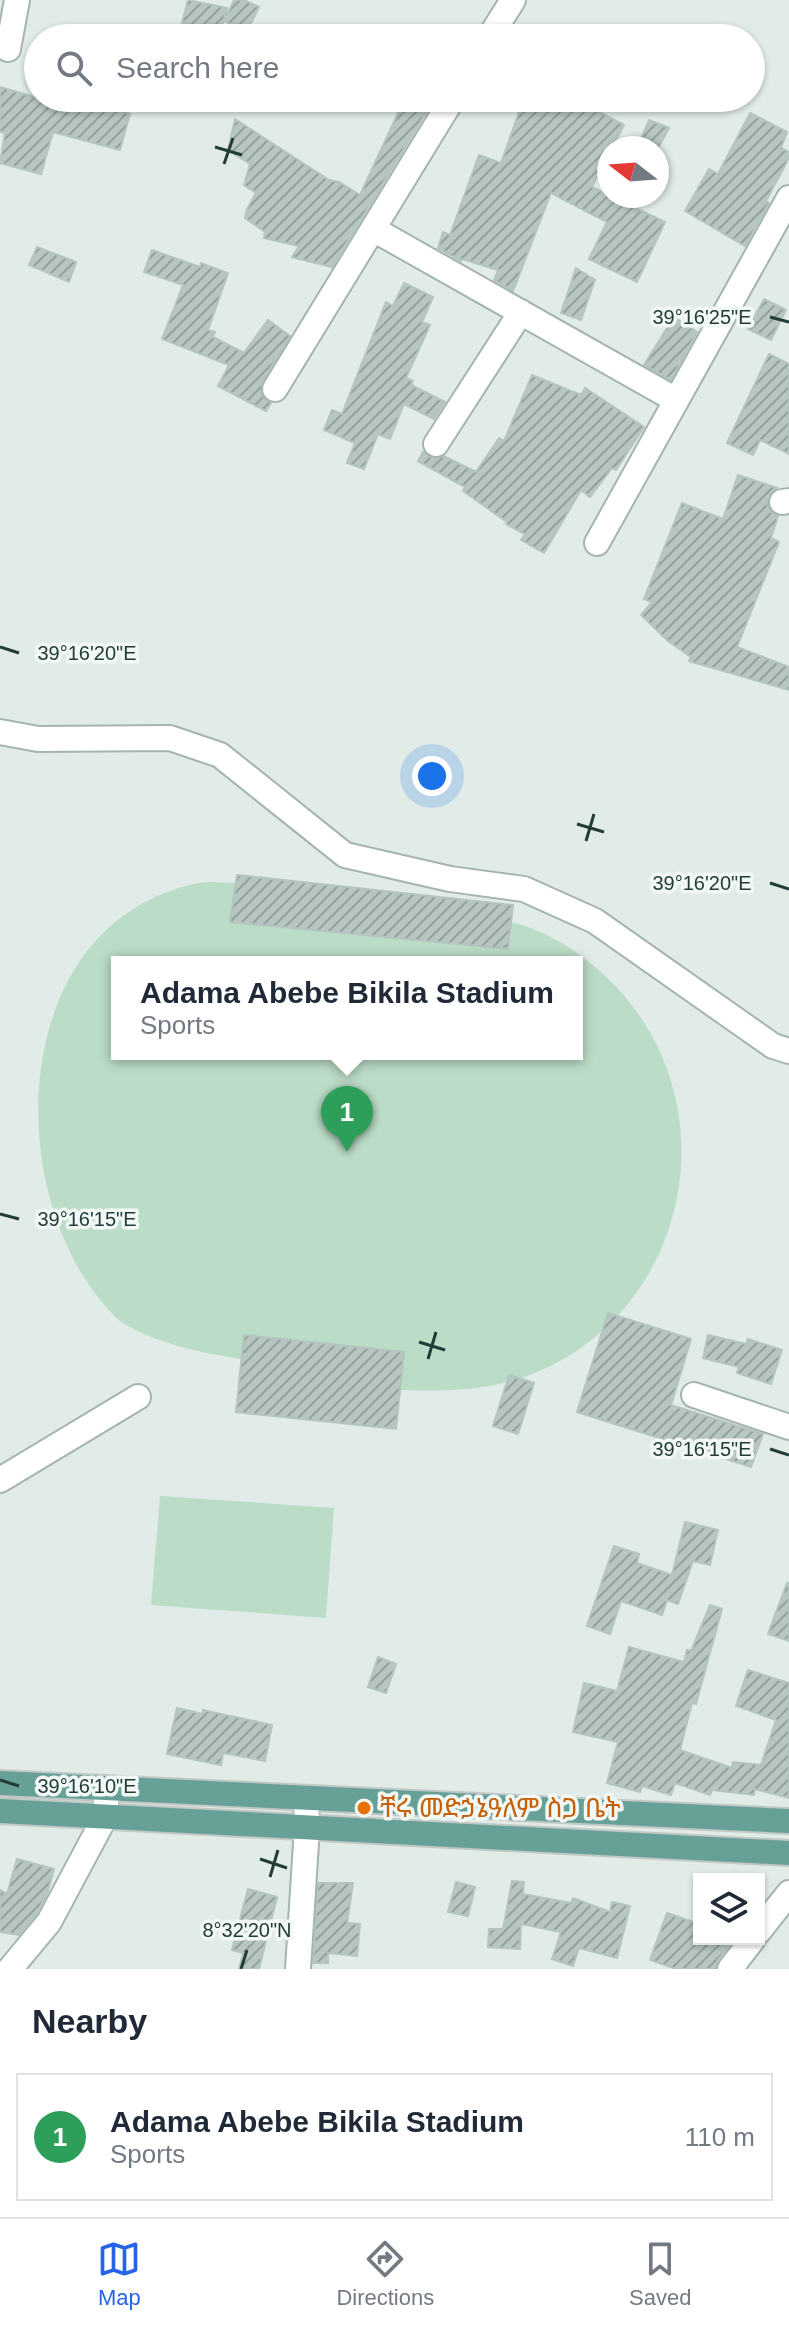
<!DOCTYPE html>
<html lang="en">
<head>
<meta charset="utf-8">
<style>
	body { margin:0; font-family:Arial,"Noto Sans Ethiopic",sans-serif; background:#f6f6f7; color:#1f2937 }
	.controls { position:absolute; right:24px; bottom:24px; display:grid; overflow:hidden; border-radius:0px; box-shadow:0 2px 6px #0004 }
	.controls button { width:72px; height:72px; display:grid; place-items:center; padding:0; border:0; border-bottom:2px solid #e0e1e3; background:#fff; color:#1f2937; font:40px sans-serif }
	.compass { position:absolute; left:597px; top:136px; width:72px; height:72px; border-radius:50%; background:#fff; box-shadow:0 2px 6px #0004; rotate:287deg }
	.you { position:absolute; left:432px; top:776px; width:28px; height:28px; margin:-20px; border:6px solid #fff; border-radius:50%; background:#1a73e8; box-shadow:0 0 0 12px #1a73e833 }
	.badge { display:grid; place-items:center; width:52px; height:52px; border-radius:50%; background:#2563eb; color:#fff; font-size:26px; font-weight:700 }
	.pin { position:absolute; translate:-50% -66px; filter:drop-shadow(0 2px 4px #0008) }
	.pin::after { content:''; position:absolute; top:42px; width:28px; height:24px; background:inherit; clip-path:polygon(0 0,100% 0,50% 100%) }
	.popup { position:absolute; left:111px; top:956px; width:472px; height:104px; box-sizing:border-box; display:grid; place-content:center; border-radius:0px; background:#fff; filter:drop-shadow(0 2px 6px #0005); font-size:26px; white-space:nowrap; color:#747a83 }
	.popup b { font-size:30px; color:#1f2937 }
	.popup::after { content:''; position:absolute; left:50%; top:100%; margin-left:-16px; border:16px solid transparent; border-top-color:#fff }
	.list { margin:0; padding:0; list-style:none }
	h2 { display:flex; justify-content:space-between; align-items:center; height:104px; margin:0; padding:0 32px; font-size:34px }
	h2 small { font-size:26px; font-weight:400; color:#747a83 }
	.list li { display:grid; grid-template-columns:52px 1fr auto; gap:24px; align-items:center; box-sizing:border-box; height:128px; margin:0 16px 16px; padding:0 16px; border:2px solid #e0e1e3; border-radius:0px }
	.list b { display:block; font-size:30px; white-space:nowrap }
	.list p { margin:0; font-size:26px; white-space:nowrap; color:#747a83 }
	.list em { font-size:26px; font-style:normal; color:#747a83 }
	.icon { flex:none; width:44px; height:44px; fill:none; stroke:currentColor; stroke-width:2; stroke-linecap:round; stroke-linejoin:round }
	.map { position:relative; flex:none; width:789px; height:1969px; overflow:hidden }
	.search { position:absolute; background:#fff; box-shadow:0 2px 6px #0004; left:24px; right:24px; top:24px; height:88px; display:flex; align-items:center; gap:20px; box-sizing:border-box; padding:0 28px; border-radius:44px; color:#747a83; font-size:30px }
	.sheet { height:248px; background:#fff }
	nav { display:flex; justify-content:space-around; align-items:center; box-sizing:border-box; height:112px; border-top:2px solid #e0e1e3; background:#fff; font-size:22px; color:#747a83 }
	nav a { display:grid; justify-items:center; gap:4px }
	nav .on { color:#2563eb }
	.map>svg:first-child { display:block }
</style>
</head>
<body>
<div class="map">
<svg width="789" height="1969" viewBox="0 0 789 1969">
	<defs>
		<pattern id="building-hatch" width="6" height="6" patternUnits="userSpaceOnUse" patternTransform="scale(2)"><rect width="6" height="6" fill="#b7c6c1"/><path d="M-1 1l2-2M0 6l6-6M5 7l2-2" fill="none" stroke="#94a29e"/></pattern>
	</defs>
	<rect width="100%" height="100%" fill="#e1ece8"/>
	<path fill="#bbdcc7" fill-rule="evenodd" d="M 237,875 L 513,905 L 511,922 C 557,933 601,966 630,1003 C 725,1122 684,1305 544,1369 C 498,1390 450,1392 401,1390 L 396,1429 L 236,1412 L 241,1359 C 199,1352 159,1345 121,1322 C 0,1212 0,923 199,883 C 210,881 224,883 235,883 ZM 117,962 L 577,962 L 577,1054 L 117,1054 Z
		M 160,1496 L 334,1508 L 326,1618 L 151,1605 Z"/>
	<path fill="url(#building-hatch)" stroke="#b4c5bf" stroke-width="2" d="M 188,0 L 227,8 L 219,38 L 195,38 L 179,34 Z
		M 234,0 L 244,0 L 259,7 L 247,32 L 224,21 Z
		M 0,87 L 38,98 L 72,98 L 130,114 L 120,150 L 53,132 L 41,174 L 0,163 L 5,133 L 0,132 Z
		M 405,98 L 435,98 L 332,267 L 292,257 L 299,246 L 264,238 L 265,232 L 245,218 L 247,209 L 256,193 L 244,185 L 250,164 L 228,150 L 235,119 L 329,180 L 339,182 L 360,195 Z
		M 524,98 L 573,98 L 624,125 L 612,148 L 609,148 L 609,154 L 592,187 L 665,222 L 637,282 L 589,259 L 607,222 L 551,193 L 513,291 L 494,280 L 498,270 L 462,259 L 461,261 L 438,248 L 443,232 L 450,235 L 479,155 L 501,163 Z
		M 750,113 L 787,132 L 781,148 L 789,152 L 789,158 L 766,201 L 769,203 L 745,246 L 685,211 L 709,169 L 718,174 Z
		M 649,120 L 669,128 L 658,148 L 637,148 Z
		M 37,247 L 76,262 L 69,282 L 29,265 Z
		M 152,250 L 200,267 L 201,263 L 228,273 L 208,330 L 215,332 L 213,337 L 244,353 L 268,320 L 290,336 L 262,382 L 262,395 L 271,403 L 266,411 L 218,386 L 229,365 L 162,339 L 183,285 L 144,272 Z
		M 576,268 L 595,280 L 581,320 L 561,313 Z
		M 404,283 L 433,297 L 422,322 L 430,325 L 406,378 L 413,381 L 411,385 L 445,402 L 434,419 L 404,404 L 390,439 L 378,434 L 364,469 L 347,463 L 355,443 L 324,430 L 332,410 L 342,414 L 386,302 L 393,306 Z
		M 764,299 L 786,310 L 771,340 L 748,329 Z
		M 674,317 L 697,332 L 671,380 L 644,365 Z
		M 769,354 L 789,364 L 789,454 L 760,440 L 753,455 L 727,443 Z
		M 532,375 L 581,395 L 585,388 L 644,427 L 616,470 L 612,468 L 590,497 L 581,490 L 544,553 L 521,540 L 525,534 L 506,524 L 507,522 L 463,491 L 465,487 L 418,461 L 423,452 L 434,459 L 444,456 L 476,472 L 499,438 L 504,441 Z
		M 738,475 L 777,488 L 768,496 L 767,503 L 771,512 L 778,516 L 771,538 L 779,542 L 737,647 L 789,667 L 789,690 L 689,661 L 691,657 L 668,641 L 641,615 L 652,602 L 644,599 L 682,503 L 723,519 Z
		M 237,875 L 513,905 L 508,949 L 230,922 Z
		M 608,1313 L 691,1339 L 671,1405 L 763,1434 L 751,1467 L 577,1412 Z
		M 244,1335 L 404,1352 L 396,1429 L 236,1412 Z
		M 708,1335 L 746,1344 L 748,1339 L 782,1350 L 771,1384 L 737,1373 L 739,1367 L 703,1358 Z
		M 509,1375 L 534,1383 L 518,1434 L 493,1426 Z
		M 685,1522 L 718,1530 L 710,1565 L 693,1561 L 678,1604 L 667,1600 L 662,1615 L 621,1601 L 610,1634 L 587,1626 L 614,1546 L 639,1554 L 637,1563 L 672,1575 Z
		M 787,1583 L 789,1583 L 789,1641 L 768,1634 Z
		M 710,1605 L 722,1609 L 696,1704 L 692,1703 L 680,1750 L 732,1768 L 733,1762 L 761,1765 L 776,1720 L 736,1706 L 748,1670 L 789,1683 L 789,1798 L 755,1789 L 754,1795 L 712,1790 L 710,1795 L 675,1783 L 671,1795 L 642,1786 L 640,1792 L 607,1783 L 618,1742 L 573,1732 L 584,1683 L 617,1691 L 629,1647 L 684,1662 L 687,1650 L 691,1651 Z
		M 378,1657 L 396,1664 L 386,1693 L 368,1687 Z
		M 177,1708 L 203,1714 L 203,1710 L 272,1725 L 265,1761 L 223,1753 L 221,1765 L 167,1754 Z
		M 17,1859 L 54,1869 L 47,1894 L 36,1914 L 19,1935 L 0,1932 L 0,1890 L 7,1894 Z
		M 512,1881 L 524,1882 L 523,1894 L 571,1903 L 573,1898 L 610,1912 L 612,1902 L 630,1906 L 617,1958 L 579,1948 L 573,1966 L 552,1959 L 561,1932 L 521,1924 L 520,1949 L 488,1947 L 489,1929 L 503,1929 Z
		M 456,1882 L 475,1887 L 468,1916 L 448,1912 Z
		M 318,1883 L 353,1883 L 347,1923 L 360,1924 L 357,1956 L 328,1953 L 328,1963 L 313,1963 Z
		M 248,1889 L 277,1897 L 259,1969 L 239,1969 L 243,1953 L 232,1950 Z
		M 667,1913 L 699,1924 L 699,1939 L 734,1939 L 718,1960 L 715,1969 L 676,1969 L 650,1960 Z"/>
	<g fill="none" stroke-linecap="round" stroke-linejoin="round">
		<defs>
			<path id="minor" d="M 489,38 L 513,0
				M 8,49 L 17,0
				M 373,229 L 676,400
				M 275,389 L 453,98
				M 436,444 L 521,312
				M 782,502 L 789,501
				M 597,543 L 789,198
				M 0,732 L 38,739 L 170,738 L 220,755 L 345,855 L 450,879 L 524,889 L 595,921 L 773,1046 L 789,1051
				M 694,1395 L 789,1427
				M 0,1480 L 138,1397
				M 759,1931 L 789,1893
				M 10,1969 L 49,1922 L 105,1817 L 107,1788
				M 298,1969 L 307,1827 L 306,1798
				M 730,1969 L 753,1939"/>
			<path id="major" d="M 0,1783 L 789,1821
				M 0,1811 L 789,1853"/>
		</defs>
		<use href="#minor" stroke="#a4b4af" stroke-width="28"/>
		<use href="#major" stroke="#c1c8c7" stroke-width="28"/>
		<use href="#minor" stroke="#fff" stroke-width="24"/>
		<use href="#major" stroke="#67a096" stroke-width="24"/>
	</g>
	<path fill="none" stroke="#223c37" stroke-width="3" d="M 215,147 L 242,155M 224,164 L 233,138M 770,317 L 789,322M 0,647 L 19,653M 577,824 L 604,832M 586,841 L 594,814M 770,883 L 789,889M 0,1214 L 19,1219M 419,1342 L 445,1350M 428,1359 L 436,1332M 770,1449 L 789,1455M 0,1780 L 19,1786M 260,1859 L 287,1868M 270,1877 L 278,1850M 241,1969 L 247,1950"/>
	<circle fill="#e8710a" stroke="#f2f8f6" stroke-width="3" cx="364" cy="1808" r="8"/>
	<g text-anchor="middle" dominant-baseline="central" stroke-width="7" stroke-linejoin="round" paint-order="stroke">
		<g font-size="26" fill="#c56008" stroke="#f2f8f6" text-anchor="start">
			<text x="380" y="1808">ቸሩ መድኃኔዓለም ስጋ ቤት</text>
		</g>
	</g>
	<g font-size="20" text-anchor="middle" fill="#223c37" stroke="#f2f8f6" stroke-width="7" stroke-linejoin="round" paint-order="stroke">
		<text x="702" y="324">39°16'25"E</text>
		<text x="87" y="660">39°16'20"E</text>
		<text x="702" y="890">39°16'20"E</text>
		<text x="87" y="1226">39°16'15"E</text>
		<text x="702" y="1456">39°16'15"E</text>
		<text x="87" y="1793">39°16'10"E</text>
		<text x="247" y="1937">8°32'20"N</text>
	</g>
</svg>
<div class="controls">
<button><svg class="icon" aria-label="layers" viewBox="0 0 24 24"><path d="M12 4l9 5-9 5-9-5zM3 14l9 5 9-5"/></svg></button>
</div>
<svg class="compass" viewBox="-18 -18 36 36"><path d="M0-13l5 13h-10z" fill="#e53935"/><path d="M0 13l5-13h-10z" fill="#747a83"/></svg>
<div class="you"></div>
<div class="pin badge" style="left:347px;top:1152px;background:#2e9e5b">1</div>
<div class="popup"><b>Adama Abebe Bikila Stadium</b>Sports</div>
<div class="search"><svg class="icon" aria-label="search" viewBox="0 0 24 24"><circle cx="10" cy="10" r="6"/><path d="M15 15l6 6"/></svg>Search here</div>
</div>
<section class="sheet">
<h2>Nearby<small></small></h2>
<ul class="list">
<li><span class="badge" style="background:#2e9e5b">1</span><div><b>Adama Abebe Bikila Stadium</b><p>Sports</p></div><em>110 m</em></li>
</ul>
</section>
<nav>
<a class="on"><svg class="icon" aria-label="map" viewBox="0 0 24 24"><path d="M3 6l6-2 6 2 6-2v14l-6 2-6-2-6 2zM9 4v14M15 6v14"/></svg>Map</a>
<a><svg class="icon" aria-label="directions" viewBox="0 0 24 24"><path d="M12 3l9 9-9 9-9-9zM9 14v-3h6M13 9l2 2-2 2"/></svg>Directions</a>
<a><svg class="icon" aria-label="saved" viewBox="0 0 24 24"><path d="M7 4h10v16l-5-4-5 4z"/></svg>Saved</a>
</nav>
</body>
</html>
